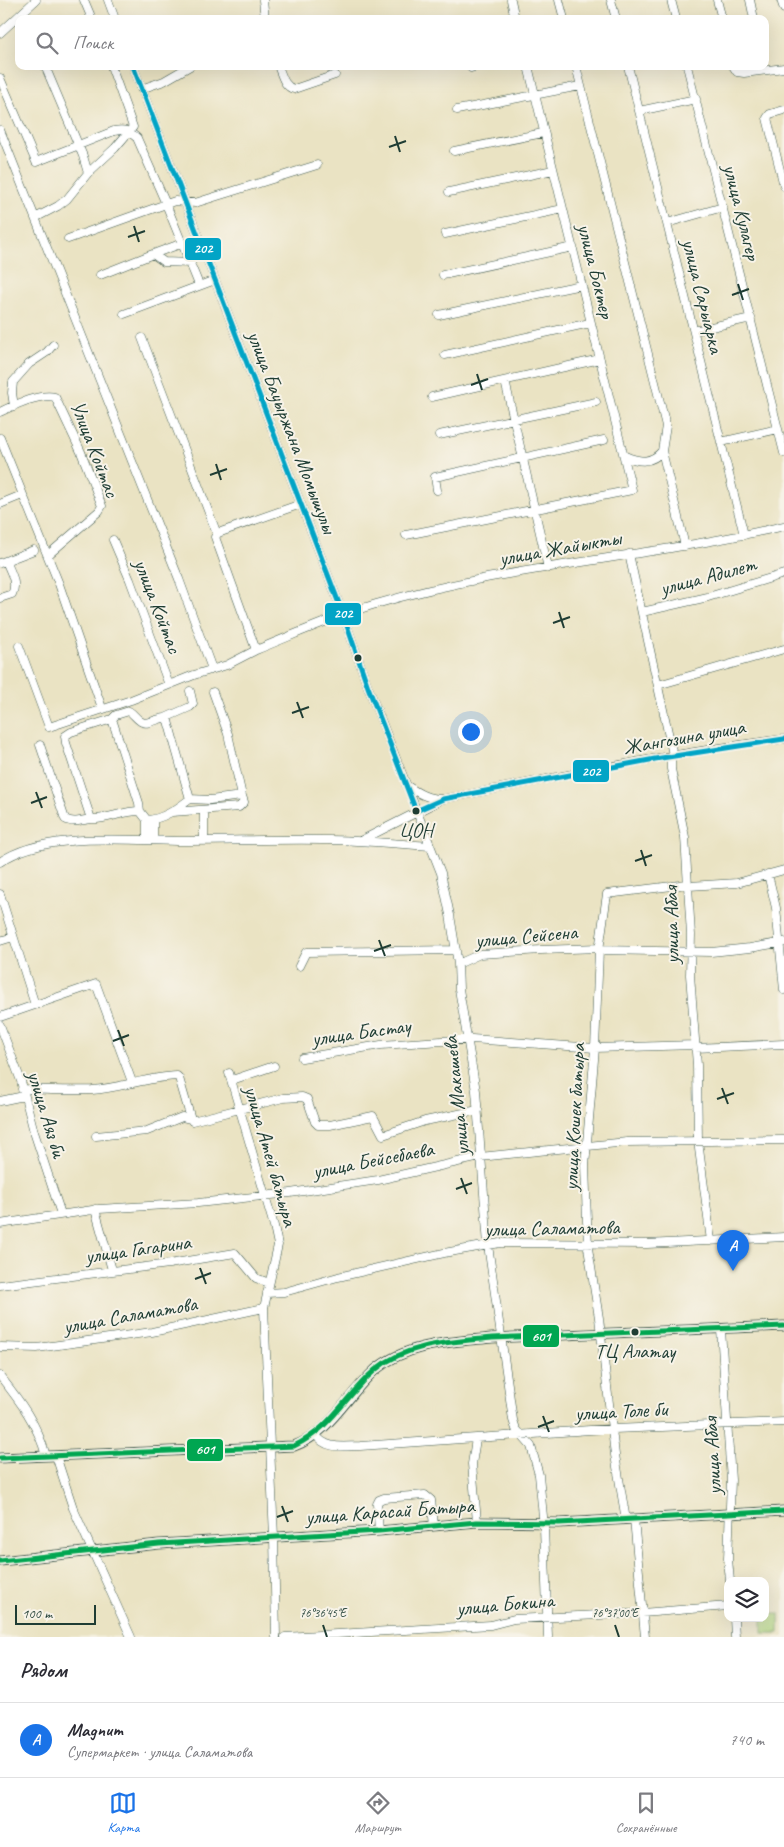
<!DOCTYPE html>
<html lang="ru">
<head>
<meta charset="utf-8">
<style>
	body { margin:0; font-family:Caveat,sans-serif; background:#f2f2f3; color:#2b2b33 }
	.controls { position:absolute; right:15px; bottom:15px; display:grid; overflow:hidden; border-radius:10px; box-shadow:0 5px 20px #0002 }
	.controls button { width:45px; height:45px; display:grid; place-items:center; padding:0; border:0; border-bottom:1px solid #e1e1e2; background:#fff; color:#2b2b33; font:25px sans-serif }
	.scale { position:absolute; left:15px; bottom:12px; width:81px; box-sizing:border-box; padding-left:5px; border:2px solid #1f3d34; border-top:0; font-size:14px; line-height:18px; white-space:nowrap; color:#1f3d34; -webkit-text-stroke:4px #f7f3e8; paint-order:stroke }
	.you { position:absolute; left:470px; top:731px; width:18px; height:18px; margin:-12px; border:4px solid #fff; border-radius:50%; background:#1a73e8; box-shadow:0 0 0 8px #1a73e833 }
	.badge { display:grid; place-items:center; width:32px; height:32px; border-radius:50%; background:#1a73e8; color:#fff; font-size:16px; font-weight:700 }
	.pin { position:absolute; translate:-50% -41px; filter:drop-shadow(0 1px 2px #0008) }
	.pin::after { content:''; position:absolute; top:26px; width:18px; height:15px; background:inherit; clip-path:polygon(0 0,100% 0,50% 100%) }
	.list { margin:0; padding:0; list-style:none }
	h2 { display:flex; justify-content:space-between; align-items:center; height:65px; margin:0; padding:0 20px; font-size:21px }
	h2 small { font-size:16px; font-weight:400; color:#7c7c81 }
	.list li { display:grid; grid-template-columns:32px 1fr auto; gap:15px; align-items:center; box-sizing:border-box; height:75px; padding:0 20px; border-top:1px solid #e1e1e2 }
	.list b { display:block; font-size:19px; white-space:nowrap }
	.list p { margin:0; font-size:16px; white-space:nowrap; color:#7c7c81 }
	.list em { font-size:16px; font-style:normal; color:#7c7c81 }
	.icon { flex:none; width:28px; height:28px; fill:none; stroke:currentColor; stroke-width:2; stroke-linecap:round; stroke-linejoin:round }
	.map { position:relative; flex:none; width:784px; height:1637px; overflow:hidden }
	.search { position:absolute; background:#fff; box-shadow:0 5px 20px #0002; left:15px; right:15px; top:15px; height:55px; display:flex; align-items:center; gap:12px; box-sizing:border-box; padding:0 18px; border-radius:10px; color:#7c7c81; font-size:19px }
	.sheet { height:140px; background:#fff }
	nav { display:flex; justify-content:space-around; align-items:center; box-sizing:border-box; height:70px; border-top:1px solid #e1e1e2; background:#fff; font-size:14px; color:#7c7c81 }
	nav a { display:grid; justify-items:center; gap:2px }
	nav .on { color:#1a73e8 }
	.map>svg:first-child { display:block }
</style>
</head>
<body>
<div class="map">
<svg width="784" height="1637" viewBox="0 0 784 1637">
	<rect width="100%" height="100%" fill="#f7f3e8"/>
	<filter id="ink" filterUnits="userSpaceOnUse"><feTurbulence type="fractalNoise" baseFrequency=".02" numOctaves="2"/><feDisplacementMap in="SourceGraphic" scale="10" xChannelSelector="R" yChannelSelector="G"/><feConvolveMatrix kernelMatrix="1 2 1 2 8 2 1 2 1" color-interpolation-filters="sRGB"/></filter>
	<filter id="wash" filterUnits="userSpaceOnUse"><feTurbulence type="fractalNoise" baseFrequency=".0096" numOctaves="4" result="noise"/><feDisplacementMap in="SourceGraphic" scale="20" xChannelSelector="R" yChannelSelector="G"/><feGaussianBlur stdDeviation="1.12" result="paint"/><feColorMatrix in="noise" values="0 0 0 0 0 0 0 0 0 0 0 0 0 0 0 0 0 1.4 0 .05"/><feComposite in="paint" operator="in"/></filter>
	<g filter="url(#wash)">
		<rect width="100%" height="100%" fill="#eae3c3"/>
		<path fill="#add37d" stroke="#668858" d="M 765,1613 L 779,1613 L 779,1633 L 762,1633 L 762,1618 L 765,1618 Z"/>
	</g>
	<g filter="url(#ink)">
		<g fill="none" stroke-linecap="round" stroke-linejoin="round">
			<defs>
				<path id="minor" d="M 84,0 L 92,19
					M 108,0 L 115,19
					M 263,0 L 265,19
					M 511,0 L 515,19
					M 559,0 L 564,19
					M 611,0 L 616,19
					M 671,0 L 676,19
					M 717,0 L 722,19
					M 750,0 L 754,19
					M 781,0 L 784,9
					M 0,33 L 36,0
					M 45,66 L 83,156 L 88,173
					M 133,66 L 343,614 L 368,687 L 441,873 L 450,915 L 458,964 L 459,989 L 476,1091 L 488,1245 L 513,1420 L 516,1429 L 531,1446 L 539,1475 L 544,1527 L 548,1637
					M 278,66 C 282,75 284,87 294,89 L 335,75
					M 576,66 L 666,426 L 662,451 L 685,546
					M 628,66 L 744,535
					M 687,66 L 784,453
					M 733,66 L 737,72 L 744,73 L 784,68
					M 471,68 L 478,66
					M 0,78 L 36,162 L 114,131 C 125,129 129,131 137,138 L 166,204 L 68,239
					M 141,89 L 164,81 L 190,66
					M 457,110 L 580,86
					M 784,110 L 770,114 L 767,118 L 784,186
					M 639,111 L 696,99
					M 0,130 L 179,579 L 212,669
					M 454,151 L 543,133
					M 449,192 L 553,170
					M 35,218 L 58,206 L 67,199 L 88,173 L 115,148 L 133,127 L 111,66
					M 667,223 L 723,207
					M 445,234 L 563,209
					M 153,254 L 183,243
					M 100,275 L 153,254 L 164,262 L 191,263
					M 443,275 L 573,247
					M 199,285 L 166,204 L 175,201 L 195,203 L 317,165
					M 124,314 L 215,280
					M 439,315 L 581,285
					M 694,331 L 751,318
					M 142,338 L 217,534
					M 445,355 L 590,323
					M 505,381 L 548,568
					M 432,397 L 600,359
					M 14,406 L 12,393 L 13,382 L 29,364 L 47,352 L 53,345
					M 0,412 C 14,405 40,393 55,397 L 81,452 L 102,506 L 99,511 L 48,555
					M 439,435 L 596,402
					M 0,438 L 59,584 L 102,708
					M 721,442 L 778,429
					M 625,456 C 639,462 651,464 662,451
					M 437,490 L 435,477 L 604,440
					M 0,504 L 22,495
					M 406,535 L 632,490 L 528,66
					M 113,540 L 130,580 L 169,685
					M 629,554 L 673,755 L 671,761 L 671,769 L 685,837 L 691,935 L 690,975 L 697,1065 L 698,1141 L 711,1241
					M 0,563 L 34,550
					M 0,598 L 12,594 C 18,583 10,571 6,561
					M 642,612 L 708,597 L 784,574
					M 19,646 L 49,727 L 131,700 L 194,675 L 227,665 L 256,650 L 215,537 L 218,533 L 301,504
					M 256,650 C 296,634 335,616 376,604 C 509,565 649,558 784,526
					M 658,685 L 784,649
					M 129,711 C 134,714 137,720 142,722 C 148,725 158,718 165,718 L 168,721 L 190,799 C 177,809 163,819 147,820 L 140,811 L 139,803 L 112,719 L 116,715 Z
					M 165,718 L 190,707 L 193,704 L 190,691
					M 112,719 L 71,732 L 65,736 L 66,743 L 91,819 C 106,820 122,811 140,811
					M 40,745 L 65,819 C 73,824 82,820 91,819
					M 406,785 C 419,794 428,799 443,799 C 556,778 669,753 784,739
					M 190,799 L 210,800 L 242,796 L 228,734 L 213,692
					M 172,812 L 239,807 L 244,802 L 242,796
					M 147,820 L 147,840
					M 153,840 L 153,820
					M 362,840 L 439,801
					M 204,841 L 204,811
					M 0,862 C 44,831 131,841 183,841 C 231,841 279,839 328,840 C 362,840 396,844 430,846
					M 768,874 L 776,908 L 784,990
					M 689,886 L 737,883 L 784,870
					M 0,894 L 35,1005
					M 0,941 L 13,937
					M 599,950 L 711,952 L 750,948 L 784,942
					M 458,964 L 480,954 L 541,950 L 599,948
					M 299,966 L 306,952 L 456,950
					M 0,1017 L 96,984 L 132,1082
					M 0,1025 L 21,1081 L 34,1132 L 61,1214
					M 695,1048 L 784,1044
					M 302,1058 L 381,1045 L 472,1039 L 595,1048 L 695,1045
					M 229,1073 L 274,1226 L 278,1245 L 264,1308 L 274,1537 L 276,1637
					M 232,1080 L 274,1066
					M 22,1089 C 46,1090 69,1091 92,1090 C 121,1088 148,1077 177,1076 L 179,1078 L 191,1119
					M 0,1101 L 24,1096
					M 96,1136 L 147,1131 L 182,1117 L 191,1119 L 192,1121 L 283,1098 L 302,1097 L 307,1099 L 315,1122 L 318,1125 L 330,1125 L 373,1116 L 383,1135 L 425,1121 L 478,1110
					M 95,1209 L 112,1270
					M 0,1224 L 99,1209 L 198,1203 L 290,1193 L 378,1180 L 480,1157 L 627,1142 L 784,1140
					M 0,1285 L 169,1264 L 235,1253 L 256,1278 L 269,1283
					M 267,1293 L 284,1292 L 338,1277 L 444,1253 L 500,1243 L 647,1244 L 784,1237
					M 721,1330 L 731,1480 L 728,1559 L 730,1581
					M 0,1347 L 37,1348 L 152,1332 L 264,1308
					M 0,1376 C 20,1401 38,1425 46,1456
					M 316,1435 C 326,1450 343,1446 360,1446 L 590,1430 L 784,1422
					M 476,1439 L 472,1464 L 477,1522
					M 56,1456 L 73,1508 L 131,1637
					M 634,1519 L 645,1637
					M 626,1520 L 615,1455 L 599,1318 L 588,1248 L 585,1166 L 595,1048 L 599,950 L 607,894 L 688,884
					M 379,1531 L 377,1504 L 379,1500 L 384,1498 L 425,1495 L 431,1500 L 434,1525
					M 734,1618 L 735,1637
					M 285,1637 L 491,1625 L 514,1619 L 642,1613 L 728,1606"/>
				<path id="major" d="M 0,1458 L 294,1446 C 330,1433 347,1395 375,1370 C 407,1343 452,1342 492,1338 L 784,1326
					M 0,1561 L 159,1544 L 379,1531 L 477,1522 L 559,1523 L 784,1511"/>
			</defs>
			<use href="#minor" stroke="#3d5649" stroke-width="9"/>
			<use href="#major" stroke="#3d5649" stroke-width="11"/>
			<use href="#minor" stroke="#fff" stroke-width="8"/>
			<use href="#major" stroke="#fff" stroke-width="9"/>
			<defs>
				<path id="bus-1" d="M 0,1458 L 294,1446 C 332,1428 345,1396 375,1370 C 407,1343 452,1342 492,1338 L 784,1326
					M 0,1561 L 159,1544 L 379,1531 L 477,1522 L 559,1523 L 784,1511"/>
				<path id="bus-2" d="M 133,66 L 343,614 L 368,687 L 416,811 L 443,799 L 655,759 L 784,739"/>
			</defs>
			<use href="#bus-1" stroke="#f7f3e8" stroke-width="9"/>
			<use href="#bus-2" stroke="#f7f3e8" stroke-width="9"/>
			<use href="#bus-1" stroke="#00a651" stroke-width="5"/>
			<use href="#bus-2" stroke="#02a4c6" stroke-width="5"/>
		</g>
	</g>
	<path fill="none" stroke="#1f3d34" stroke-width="2" d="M 395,136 L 400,152M 389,147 L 406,141M 134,226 L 139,242M 128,237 L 145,231M 738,284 L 743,300M 732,295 L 749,289M 477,374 L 482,390M 471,385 L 488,379M 216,464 L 221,480M 210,475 L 227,469M 559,612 L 564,628M 553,623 L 570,617M 297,702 L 303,718M 292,713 L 309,707M 36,792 L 42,808M 31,803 L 47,797M 641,850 L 646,866M 635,861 L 652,855M 379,940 L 385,956M 374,951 L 391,945M 118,1030 L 124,1046M 113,1041 L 129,1035M 722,1088 L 728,1104M 717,1099 L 734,1093M 461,1178 L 467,1194M 456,1189 L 472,1183M 200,1268 L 206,1284M 195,1279 L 211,1273M 543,1416 L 549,1432M 538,1427 L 554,1421M 282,1506 L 288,1522M 277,1517 L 293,1511M 323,1625 L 327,1637M 615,1625 L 619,1637"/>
	<g fill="#1f3d34" stroke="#f7f3e8" stroke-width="2">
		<circle cx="358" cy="658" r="4.5"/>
		<circle cx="416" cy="811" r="4.5"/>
		<circle cx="635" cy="1332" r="4.5"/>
	</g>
	<g text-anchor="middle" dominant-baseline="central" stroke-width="4" stroke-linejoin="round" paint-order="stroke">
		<g font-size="20" fill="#1f3d34" stroke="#f7f3e8">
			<text x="416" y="830">ЦОН</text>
			<text x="635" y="1351">ТЦ Алатау</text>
		</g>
		<g font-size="21" fill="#1f3d34" stroke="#f7f3e8">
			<text transform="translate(742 212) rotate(76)">улица Кулагер</text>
			<text transform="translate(596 271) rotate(76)">улица Боктер</text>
			<text transform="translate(703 296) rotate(76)">улица Сарыарка</text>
			<text transform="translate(292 432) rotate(69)">улица Бауыржана Момышулы</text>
			<text transform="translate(95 449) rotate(69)">Улица Койтас</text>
			<text transform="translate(560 548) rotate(-10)">улица Жайыкты</text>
			<text transform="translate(708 576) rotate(-15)">улица Адилет</text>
			<text transform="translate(158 606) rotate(69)">улица Койтас</text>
			<text transform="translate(684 737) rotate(-10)">Жангозина улица</text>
			<text transform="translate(671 925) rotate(-91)">улица Абая</text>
			<text transform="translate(526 936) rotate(-5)">улица Сейсена</text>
			<text transform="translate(361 1032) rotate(-8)">улица Бастау</text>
			<text transform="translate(456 1096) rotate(-96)">улица Макашева</text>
			<text transform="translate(47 1114) rotate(73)">улица Аяз би</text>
			<text transform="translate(574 1117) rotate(-87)">улица Кошек батыра</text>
			<text transform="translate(271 1156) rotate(74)">улица Атей батыра</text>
			<text transform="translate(373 1160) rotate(-11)">улица Бейсебаева</text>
			<text transform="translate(552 1228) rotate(-1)">улица Саламатова</text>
			<text transform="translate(138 1249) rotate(-8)">улица Гагарина</text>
			<text transform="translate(130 1315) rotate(-10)">улица Саламатова</text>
			<text transform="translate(621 1411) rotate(-3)">улица Толе би</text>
			<text transform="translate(712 1456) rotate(-93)">улица Абая</text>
			<text transform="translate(390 1511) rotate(-4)">улица Карасай Батыра</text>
			<text transform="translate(505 1604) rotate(-5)">улица Бокина</text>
		</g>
	</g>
	<g font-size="12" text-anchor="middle" fill="#1f3d34" stroke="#f7f3e8" stroke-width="4" stroke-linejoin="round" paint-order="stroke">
		<text x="323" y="1617">76°36'45"E</text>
		<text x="615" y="1617">76°37'00"E</text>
	</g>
	<g stroke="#f7f3e8" stroke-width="2">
		<rect x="184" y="237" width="38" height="24" rx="5" fill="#02a4c6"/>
		<rect x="324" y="602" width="38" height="24" rx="5" fill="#02a4c6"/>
		<rect x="572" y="759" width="38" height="24" rx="5" fill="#02a4c6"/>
		<rect x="522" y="1324" width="38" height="24" rx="5" fill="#00a651"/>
		<rect x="186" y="1438" width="38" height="24" rx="5" fill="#00a651"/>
	</g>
	<g font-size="14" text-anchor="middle" font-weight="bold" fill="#fff">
		<text x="203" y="253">202</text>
		<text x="343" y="618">202</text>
		<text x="591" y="776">202</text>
		<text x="541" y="1341">601</text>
		<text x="205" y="1454">601</text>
	</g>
</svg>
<div class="controls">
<button><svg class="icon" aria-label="layers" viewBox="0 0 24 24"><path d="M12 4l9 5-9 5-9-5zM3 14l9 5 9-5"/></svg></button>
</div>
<div class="scale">100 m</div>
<div class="you"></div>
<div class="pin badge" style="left:733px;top:1271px">A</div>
<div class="search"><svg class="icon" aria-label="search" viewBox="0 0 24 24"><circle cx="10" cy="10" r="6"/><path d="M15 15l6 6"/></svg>Поиск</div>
</div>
<section class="sheet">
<h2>Рядом<small></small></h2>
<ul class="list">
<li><span class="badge">A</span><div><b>Magnum</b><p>Супермаркет · улица Саламатова</p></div><em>740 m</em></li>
</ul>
</section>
<nav>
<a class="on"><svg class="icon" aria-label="map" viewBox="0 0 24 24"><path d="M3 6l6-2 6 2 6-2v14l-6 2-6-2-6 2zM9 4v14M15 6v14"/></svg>Карта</a>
<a><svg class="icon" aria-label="directions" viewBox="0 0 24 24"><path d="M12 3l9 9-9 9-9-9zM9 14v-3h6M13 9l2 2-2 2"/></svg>Маршрут</a>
<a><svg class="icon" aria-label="saved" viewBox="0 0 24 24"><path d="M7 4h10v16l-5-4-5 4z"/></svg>Сохранённые</a>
</nav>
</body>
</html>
